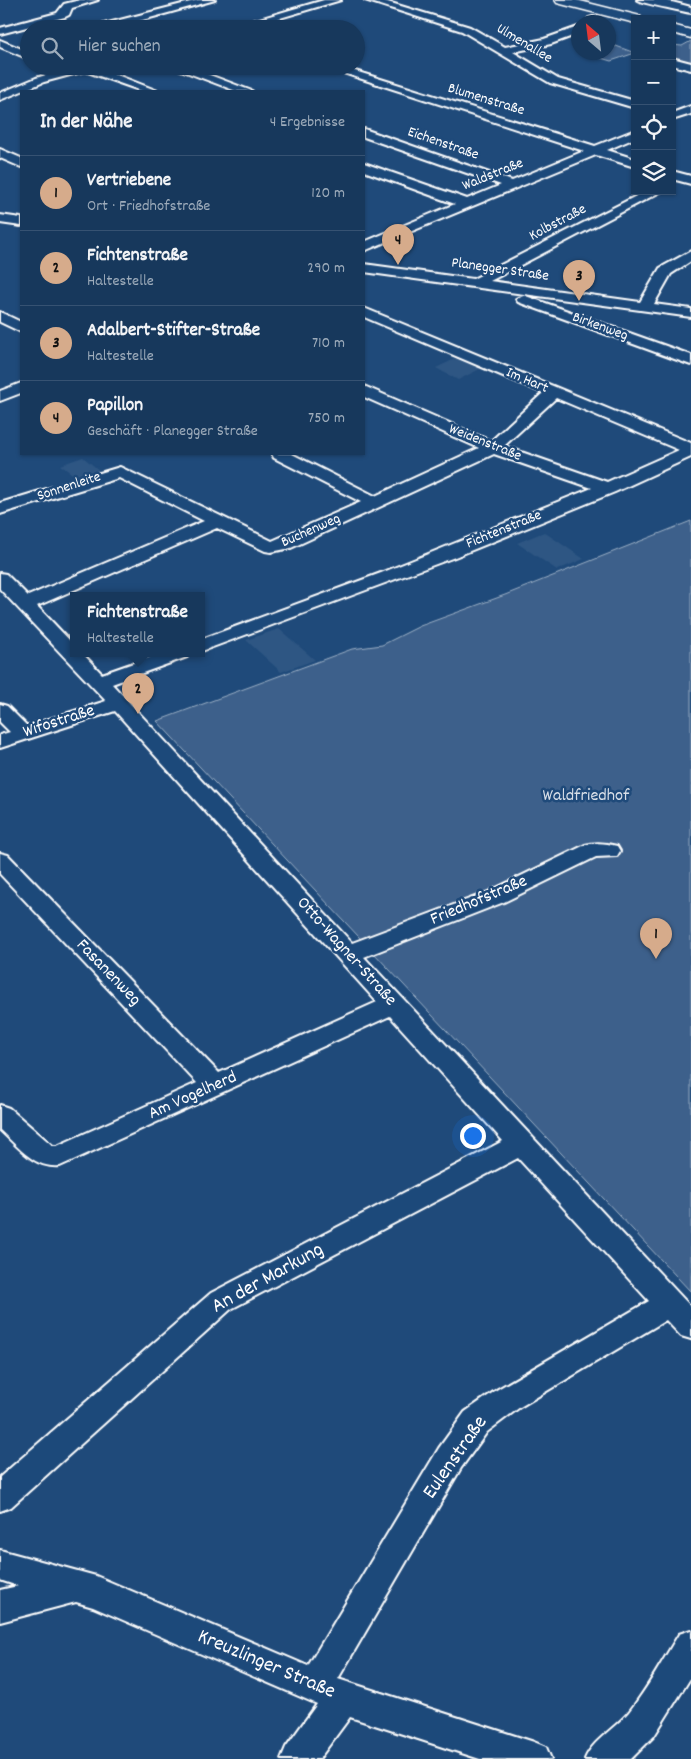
<!DOCTYPE html>
<html lang="de">
<head>
<meta charset="utf-8">
<style>
	body { margin:0; font-family:Dekko,sans-serif; background:#203f62; color:#f1f3f6 }
	.controls { position:absolute; right:15px; top:15px; display:grid; overflow:hidden; border-radius:0px; box-shadow:0 1px 4px #0004 }
	.controls button { width:45px; height:45px; display:grid; place-items:center; padding:0; border:0; border-bottom:1px solid #365272; background:#17385c; color:#f1f3f6; font:25px sans-serif }
	.compass { position:absolute; left:571px; top:15px; width:45px; height:45px; border-radius:50%; background:#17385c; box-shadow:0 1px 4px #0004; rotate:332deg }
	.you { position:absolute; left:472px; top:1135px; width:18px; height:18px; margin:-12px; border:4px solid #fff; border-radius:50%; background:#1a73e8; box-shadow:0 0 0 8px #1a73e833 }
	.badge { display:grid; place-items:center; width:32px; height:32px; border-radius:50%; background:#d6ab8b; color:#111; font-size:16px; font-weight:700 }
	.pin { position:absolute; translate:-50% -41px; filter:drop-shadow(0 1px 2px #0008) }
	.pin::after { content:''; position:absolute; top:26px; width:18px; height:15px; background:inherit; clip-path:polygon(0 0,100% 0,50% 100%) }
	.popup { position:absolute; left:70px; top:592px; width:135px; height:65px; box-sizing:border-box; display:grid; place-content:center; border-radius:0px; background:#17385c; filter:drop-shadow(0 1px 4px #0005); font-size:16px; white-space:nowrap; color:#9eacbb }
	.popup b { font-size:19px; color:#f1f3f6 }
	.popup::after { content:''; position:absolute; left:50%; top:100%; margin-left:-10px; border:10px solid transparent; border-top-color:#17385c }
	.list { margin:0; padding:0; list-style:none }
	h2 { display:flex; justify-content:space-between; align-items:center; height:65px; margin:0; padding:0 20px; font-size:21px }
	h2 small { font-size:16px; font-weight:400; color:#9eacbb }
	.list li { display:grid; grid-template-columns:32px 1fr auto; gap:15px; align-items:center; box-sizing:border-box; height:75px; padding:0 20px; border-top:1px solid #365272 }
	.list b { display:block; font-size:19px; white-space:nowrap }
	.list p { margin:0; font-size:16px; white-space:nowrap; color:#9eacbb }
	.list em { font-size:16px; font-style:normal; color:#9eacbb }
	.icon { flex:none; width:28px; height:28px; fill:none; stroke:currentColor; stroke-width:2; stroke-linecap:round; stroke-linejoin:round }
	.map { position:relative; flex:none; width:691px; height:1759px; overflow:hidden }
	.search { position:absolute; background:#17385c; box-shadow:0 1px 4px #0004; left:20px; top:20px; width:345px; height:55px; display:flex; align-items:center; gap:12px; box-sizing:border-box; padding:0 18px; border-radius:28px; color:#9eacbb; font-size:19px }
	.panel { position:absolute; background:#17385c; box-shadow:0 1px 4px #0004; left:20px; top:90px; width:345px; height:365px; border-radius:0px }
	.map>svg:first-child { display:block }
</style>
</head>
<body>
<div class="map">
<svg width="691" height="1759" viewBox="0 0 691 1759">
	<rect width="100%" height="100%" fill="#1f4a7a"/>
	<filter id="ink" filterUnits="userSpaceOnUse"><feTurbulence type="fractalNoise" baseFrequency=".02" numOctaves="2"/><feDisplacementMap in="SourceGraphic" scale="10" xChannelSelector="R" yChannelSelector="G"/><feConvolveMatrix kernelMatrix="1 2 1 2 8 2 1 2 1" color-interpolation-filters="sRGB"/></filter>
	<g filter="url(#ink)">
		<path fill="#2e5683" d="M 457,358 L 463,361 L 482,368 L 458,380 L 436,368 Z
			M 83,457 L 100,471 L 78,478 L 60,465 Z
			M 544,532 L 584,559 L 557,570 L 517,543 Z
			M 279,629 L 315,660 L 281,672 L 246,640 Z"/>
		<path fill="#3c618b" stroke="#9eb0c5" d="M 691,41 L 691,65 L 672,60 L 672,45 L 682,46 Z
			M 616,46 L 635,53 L 611,61 L 594,56 L 608,52 L 609,48 Z
			M 691,521 L 691,1292 L 157,721 L 352,649 L 382,645 L 420,626 L 505,595 Z"/>
		<g fill="none" stroke-linecap="round" stroke-linejoin="round">
			<defs>
				<path id="minor" d="M 80,0 L 98,0 L 72,8 L 69,15 L 65,17 L 0,34 L 0,28 L 57,13 L 64,4 Z
					M 198,0 L 215,0 L 110,29 L 99,27 L 100,25 Z
					M 324,0 L 341,0 L 243,29 L 225,29 Z
					M 365,0 L 381,0 L 470,27 L 505,47 L 544,39 L 578,27 L 578,34 L 551,44 L 513,52 L 558,79 L 635,101 L 635,108 L 550,83 L 462,31 Z
					M 637,0 L 664,0 L 691,7 L 691,13 C 682,11 641,3 637,0 Z
					M 593,17 L 597,18 L 597,22 L 587,22 L 589,18 Z
					M 0,40 L 29,52 L 29,59 L 0,47 Z
					M 672,58 L 691,63 L 691,70 L 672,65 Z
					M 76,66 L 94,66 L 158,91 L 142,91 L 85,71 L 44,82 L 0,100 L 0,93 L 36,78 Z
					M 170,66 L 186,66 L 252,91 L 236,91 Z
					M 322,66 L 339,66 L 595,146 L 635,130 L 635,138 L 607,150 L 635,159 L 635,167 L 596,155 L 364,251 L 364,242 L 455,204 L 364,171 L 364,163 L 467,199 L 501,185 L 364,137 L 364,129 L 512,181 L 584,151 Z
					M 691,106 L 691,114 L 672,120 L 672,113 Z
					M 0,149 L 21,158 L 21,167 L 0,158 Z
					M 672,171 L 691,176 L 691,184 L 672,179 Z
					M 646,191 L 662,191 L 490,281 L 640,302 L 660,268 L 691,251 L 691,261 L 671,274 L 654,304 L 691,309 L 691,317 L 364,272 L 364,264 L 473,279 Z
					M 0,215 L 21,218 L 21,226 L 0,223 Z
					M 523,295 L 691,355 L 691,365 L 518,302 L 516,299 Z
					M 364,308 L 691,443 L 691,457 L 615,492 L 455,557 L 202,651 L 202,639 L 381,573 L 592,488 L 494,454 L 291,548 L 271,552 L 265,551 L 217,528 L 37,606 L 74,645 L 74,653 L 82,653 L 102,674 L 162,653 L 189,653 L 187,657 L 112,684 L 352,943 L 488,892 L 585,845 C 596,842 606,843 617,846 L 620,851 L 617,856 L 596,857 L 504,902 L 364,957 L 691,1307 L 691,1339 L 681,1336 L 666,1320 L 520,1407 L 487,1432 L 461,1468 L 338,1679 L 534,1742 L 546,1747 L 551,1759 L 480,1759 L 350,1717 L 319,1759 L 281,1759 L 286,1747 L 317,1704 L 93,1607 L 76,1602 L 0,1622 L 0,1590 L 18,1586 L 0,1580 L 0,1550 L 96,1576 L 308,1666 L 439,1448 L 465,1412 L 498,1389 L 649,1301 L 518,1158 L 231,1309 L 11,1507 L 0,1511 L 0,1477 L 211,1293 L 503,1141 L 390,1016 L 60,1166 C 34,1169 18,1146 0,1130 L 0,1105 L 9,1108 L 53,1146 L 57,1146 L 197,1083 L 0,874 L 0,853 L 8,855 L 219,1073 L 377,1002 L 115,711 L 0,748 L 0,735 L 10,732 L 0,722 L 0,704 L 7,706 L 27,726 L 106,701 L 0,589 L 0,573 L 6,574 L 28,596 L 204,521 L 119,478 L 0,514 L 0,503 L 120,467 L 272,541 L 361,502 L 274,458 L 272,454 L 292,454 L 375,496 L 479,448 L 364,397 L 364,386 L 491,441 L 543,393 L 364,317 ZM 556,398 L 679,450 L 607,482 L 504,446 Z
					M 0,312 L 21,322 L 21,332 L 0,322 Z
					M 21,383 L 21,393 L 0,401 L 0,391 Z
					M 691,1630 L 691,1677 L 654,1736 L 631,1759 L 585,1759 C 593,1740 615,1729 629,1712 C 648,1688 663,1660 679,1634 Z"/>
				<path id="major" d="M 555,0 L 576,0 L 640,16 L 641,19 L 635,19 L 635,23 L 557,3 Z
					M 672,25 L 691,30 L 691,38 L 672,33 Z"/>
			</defs>
			<use href="#minor" stroke="#fff" stroke-width="4"/>
			<use href="#major" stroke="#fff" stroke-width="3"/>
			<use href="#minor" fill="#1f4a7a" fill-rule="evenodd"/>
			<use href="#major" fill="#1f4a7a" fill-rule="evenodd"/>
		</g>
	</g>
	<g text-anchor="middle" dominant-baseline="central" stroke-width="5" stroke-linejoin="round" paint-order="stroke">
		<g font-size="15" fill="#fff" stroke="#1f4a7a">
			<text transform="translate(524 44) rotate(31)">Ulmenallee</text>
			<text transform="translate(486 100) rotate(17)">Blumenstraße</text>
			<text transform="translate(443 144) rotate(19)">Eichenstraße</text>
			<text transform="translate(493 175) rotate(-22)">Waldstraße</text>
			<text transform="translate(558 223) rotate(-28)">Kolbstraße</text>
			<text transform="translate(500 270) rotate(8)">Planegger Straße</text>
			<text transform="translate(600 327) rotate(20)">Birkenweg</text>
			<text transform="translate(527 381) rotate(23)">Im Hart</text>
			<text transform="translate(485 443) rotate(22)">Weidenstraße</text>
			<text transform="translate(69 487) rotate(-18)">Sonnenleite</text>
			<text transform="translate(504 530) rotate(-22)">Fichtenstraße</text>
			<text transform="translate(311 531) rotate(-24)">Buchenweg</text>
		</g>
		<g font-size="18" fill="#fff" stroke="#1f4a7a">
			<text transform="translate(59 722) rotate(-18)">Wifostraße</text>
			<text transform="translate(479 901) rotate(-23)">Friedhofstraße</text>
			<text transform="translate(346 952) rotate(48)">Otto-Wagner-Straße</text>
			<text transform="translate(108 973) rotate(46)">Fasanenweg</text>
			<text transform="translate(193 1096) rotate(-24)">Am Vogelherd</text>
		</g>
		<g font-size="18" fill="#d8dfe8" stroke="#1f4a7a">
			<text x="586" y="796">Waldfriedhof</text>
		</g>
		<g font-size="21" fill="#fff" stroke="#1f4a7a">
			<text transform="translate(268 1279) rotate(-29)">An der Markung</text>
			<text transform="translate(456 1458) rotate(-55)">Eulenstraße</text>
			<text transform="translate(266 1665) rotate(23)">Kreuzlinger Straße</text>
		</g>
	</g>
</svg>
<div class="controls">
<button>+</button>
<button>−</button>
<button><svg class="icon" aria-label="locate" viewBox="0 0 24 24"><circle cx="12" cy="12" r="6"/><path d="M12 2v4M12 18v4M2 12h4M18 12h4"/></svg></button>
<button><svg class="icon" aria-label="layers" viewBox="0 0 24 24"><path d="M12 4l9 5-9 5-9-5zM3 14l9 5 9-5"/></svg></button>
</div>
<svg class="compass" viewBox="-18 -18 36 36"><path d="M0-13l5 13h-10z" fill="#e53935"/><path d="M0 13l5-13h-10z" fill="#9eacbb"/></svg>
<div class="you"></div>
<div class="pin badge" style="left:656px;top:959px">1</div>
<div class="pin badge" style="left:138px;top:714px">2</div>
<div class="popup"><b>Fichtenstraße</b>Haltestelle</div>
<div class="pin badge" style="left:579px;top:301px">3</div>
<div class="pin badge" style="left:398px;top:265px">4</div>
<div class="search"><svg class="icon" aria-label="search" viewBox="0 0 24 24"><circle cx="10" cy="10" r="6"/><path d="M15 15l6 6"/></svg>Hier suchen</div>
<section class="panel">
<h2>In der Nähe<small>4 Ergebnisse</small></h2>
<ul class="list">
<li><span class="badge">1</span><div><b>Vertriebene</b><p>Ort · Friedhofstraße</p></div><em>120 m</em></li>
<li><span class="badge">2</span><div><b>Fichtenstraße</b><p>Haltestelle</p></div><em>290 m</em></li>
<li><span class="badge">3</span><div><b>Adalbert-Stifter-Straße</b><p>Haltestelle</p></div><em>710 m</em></li>
<li><span class="badge">4</span><div><b>Papillon</b><p>Geschäft · Planegger Straße</p></div><em>750 m</em></li>
</ul>
</section>
</div>
</body>
</html>
